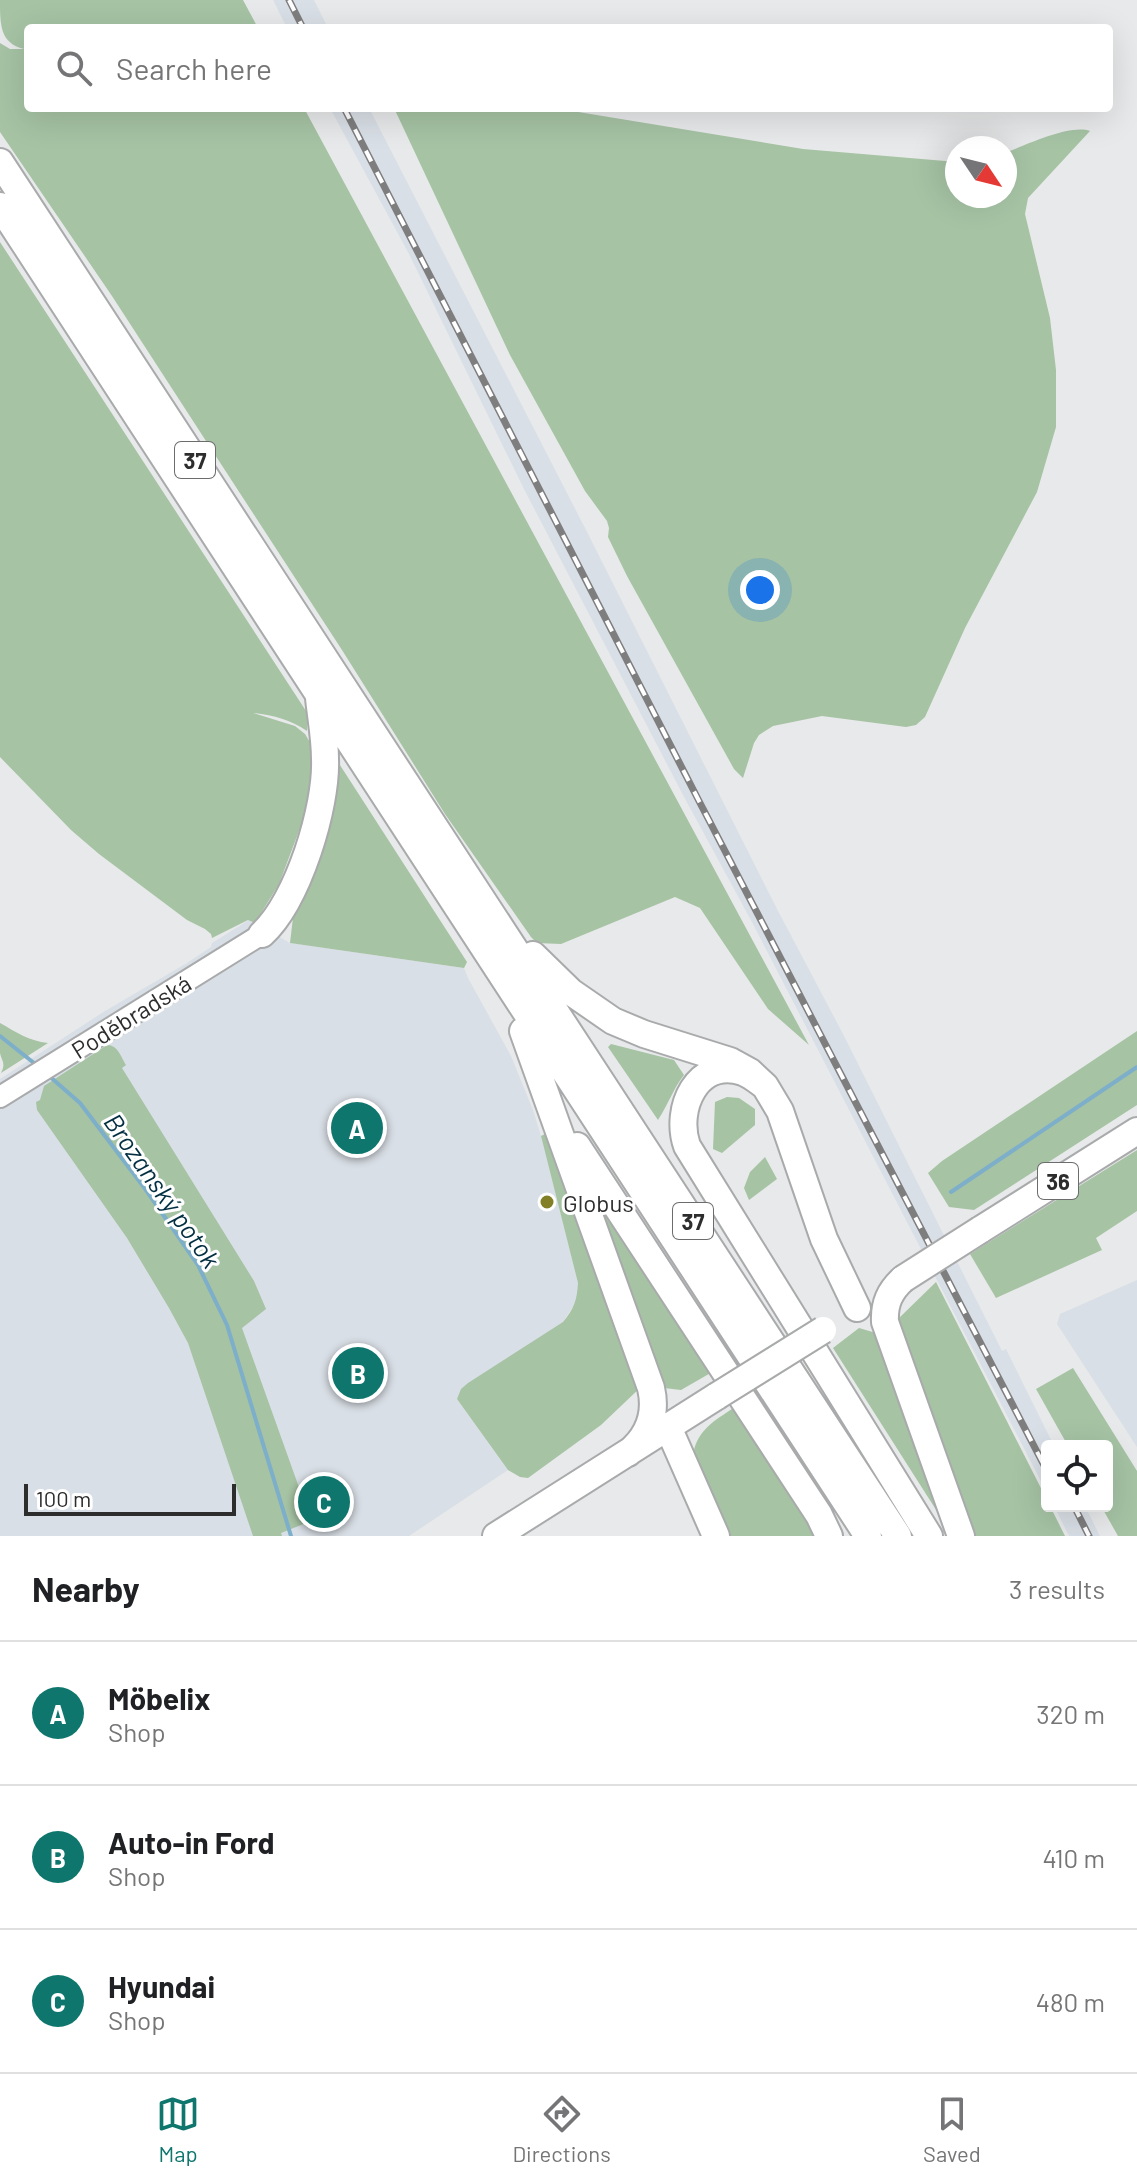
<!DOCTYPE html>
<html lang="en">
<head>
<meta charset="utf-8">
<style>
	body { margin:0; font-family:Barlow,sans-serif; background:#f2f2f2; color:#202124 }
	.controls { position:absolute; right:24px; bottom:24px; display:grid; overflow:hidden; border-radius:8px; box-shadow:0 8px 32px #0002 }
	.controls button { width:72px; height:72px; display:grid; place-items:center; padding:0; border:0; border-bottom:2px solid #e0e0e0; background:#fff; color:#202124; font:40px sans-serif }
	.compass { position:absolute; left:945px; top:136px; width:72px; height:72px; border-radius:50%; background:#fff; box-shadow:0 8px 32px #0002; rotate:125deg }
	.scale { position:absolute; left:24px; bottom:20px; width:212px; box-sizing:border-box; padding-left:8px; border:4px solid #2d2d2d; border-top:0; font-size:22px; line-height:28px; white-space:nowrap; color:#2d2d2d; -webkit-text-stroke:6px #fff; paint-order:stroke }
	.you { position:absolute; left:760px; top:590px; width:28px; height:28px; margin:-20px; border:6px solid #fff; border-radius:50%; background:#1a73e8; box-shadow:0 0 0 12px #1a73e833 }
	.badge { display:grid; place-items:center; width:52px; height:52px; border-radius:50%; background:#0f766e; color:#fff; font-size:26px; font-weight:700 }
	.pin { position:absolute; translate:-50% -50%; border:4px solid #fff; box-shadow:0 2px 8px #0006 }
	.list { margin:0; padding:0; list-style:none }
	h2 { display:flex; justify-content:space-between; align-items:center; height:104px; margin:0; padding:0 32px; font-size:34px }
	h2 small { font-size:26px; font-weight:400; color:#757577 }
	.list li { display:grid; grid-template-columns:52px 1fr auto; gap:24px; align-items:center; box-sizing:border-box; height:144px; padding:0 32px; border-top:2px solid #e0e0e0 }
	.list b { display:block; font-size:30px; white-space:nowrap }
	.list p { margin:0; font-size:26px; white-space:nowrap; color:#757577 }
	.list em { font-size:26px; font-style:normal; color:#757577 }
	.icon { flex:none; width:44px; height:44px; fill:none; stroke:currentColor; stroke-width:2; stroke-linecap:round; stroke-linejoin:round }
	.map { position:relative; flex:none; width:1137px; height:1536px; overflow:hidden }
	.search { position:absolute; background:#fff; box-shadow:0 8px 32px #0002; left:24px; right:24px; top:24px; height:88px; display:flex; align-items:center; gap:20px; box-sizing:border-box; padding:0 28px; border-radius:8px; color:#757577; font-size:30px }
	.sheet { height:536px; background:#fff }
	nav { display:flex; justify-content:space-around; align-items:center; box-sizing:border-box; height:112px; border-top:2px solid #e0e0e0; background:#fff; font-size:22px; color:#757577 }
	nav a { display:grid; justify-items:center; gap:4px }
	nav .on { color:#0f766e }
	.map>svg:first-child { display:block }
</style>
</head>
<body>
<div class="map">
<svg width="1137" height="1536" viewBox="0 0 1137 1536">
	<rect width="100%" height="100%" fill="#e8e9ea"/>
	<path fill="#d9dfe6" d="M 273,0 L 314,0 L 328,28 L 287,28 Z
		M 330,108 L 369,108 L 586,530 L 777,909 L 843,1034 L 1002,1351 L 1006,1349 L 1054,1446 L 1047,1446 L 1047,1493 L 753,924 L 683,795 L 524,489 L 409,254 Z
		M 249,920 L 290,943 L 464,968 L 468,978 L 511,1056 L 533,1110 L 541,1136 L 578,1283 L 578,1299 L 563,1322 L 457,1399 L 508,1470 L 409,1536 L 0,1536 L 0,1079 L 105,1011 L 187,963 L 211,947 L 212,943 Z
		M 1137,1280 L 1137,1447 L 1057,1324 L 1060,1314 Z
		M 1054,1506 L 1085,1506 L 1100,1536 L 1069,1536 Z"/>
	<path fill="#a6c3a4" d="M 0,0 L 243,0 L 258,28 L 28,28 L 28,108 L 304,108 L 809,1045 L 768,1009 L 700,908 L 675,897 L 561,944 L 537,943 L 531,937 L 445,814 L 342,650 L 206,441 L 112,296 L 0,132 L 0,43 L 10,49 L 24,49 C 0,43 0,25 0,0 Z
		M 394,108 L 554,108 L 803,149 L 957,162 L 957,196 L 1005,196 L 1005,153 C 1026,145 1070,124 1090,131 L 1028,198 L 1025,214 L 1050,318 L 1056,370 L 1056,427 L 1037,492 L 965,628 L 925,717 L 916,725 L 906,727 L 822,716 L 773,726 L 759,735 L 754,743 L 743,778 L 734,769 L 627,576 L 608,537 L 609,528 L 607,521 L 585,491 L 510,355 Z
		M 0,242 L 308,714 L 307,731 C 290,720 274,715 253,713 L 295,726 L 305,734 L 311,744 L 314,770 L 305,815 L 279,884 L 255,923 L 248,920 L 212,938 L 211,934 L 205,929 L 187,920 L 99,854 L 71,830 L 0,757 Z
		M 338,762 L 467,962 L 464,968 L 290,943 L 294,909 L 336,788 Z
		M 0,1023 C 16,1032 29,1041 48,1043 L 1,1073 C 6,1063 2,1062 0,1053 C 0,1044 0,1032 0,1023 Z
		M 1137,1031 L 1137,1105 L 974,1210 L 949,1207 L 928,1173 L 942,1161 Z
		M 611,1044 L 674,1060 L 684,1075 C 673,1089 668,1105 658,1120 L 608,1047 Z
		M 107,1045 C 118,1045 121,1057 126,1065 L 122,1068 L 254,1281 L 266,1309 L 242,1328 L 311,1521 L 281,1533 L 282,1536 L 253,1536 L 188,1343 L 169,1308 L 127,1238 L 37,1110 L 36,1102 L 40,1100 L 44,1086 Z
		M 727,1097 L 739,1098 L 755,1109 L 755,1125 L 722,1153 L 713,1149 L 715,1102 Z
		M 545,1134 L 548,1135 L 642,1386 L 601,1425 L 528,1478 L 520,1477 L 508,1470 L 457,1399 L 461,1389 L 468,1383 L 563,1322 C 574,1309 577,1300 578,1283 L 541,1136 Z
		M 1137,1150 L 1137,1211 L 1096,1238 L 1102,1250 L 996,1298 L 970,1254 Z
		M 765,1157 L 777,1179 L 749,1200 L 744,1188 L 750,1172 Z
		M 580,1165 L 714,1371 L 681,1390 L 664,1388 Z
		M 936,1282 L 1047,1500 L 1047,1506 L 1050,1506 L 1065,1536 L 970,1536 L 897,1320 Z
		M 859,1328 L 876,1333 L 940,1516 L 833,1348 Z
		M 1073,1368 L 1137,1471 L 1137,1536 L 1118,1536 L 1101,1506 L 1107,1506 L 1107,1446 L 1068,1446 L 1036,1389 Z
		M 736,1406 L 820,1536 L 725,1536 L 694,1450 C 700,1427 718,1419 736,1406 Z"/>
	<g fill="none" stroke-linecap="round" stroke-linejoin="round">
		<path stroke="#7daeca" stroke-width="4" d="M 0,1036 L 39,1067
			M 48,1075 L 80,1103 L 146,1190 L 198,1265 L 227,1325 L 291,1536
			M 951,1192 L 1137,1067"/>
		<defs>
			<path id="minor" d="M 0,1097 L 262,934"/>
			<path id="major" d="M 0,162 L 898,1536
				M 0,206 L 868,1536
				M 262,934 C 298,901 327,807 325,759 C 325,738 321,718 319,698
				M 533,955 L 571,992 L 613,1021 L 644,1034 L 730,1061 L 750,1072 L 765,1086 L 780,1111 L 824,1239 L 857,1308
				M 523,1031 L 651,1388 C 657,1414 649,1436 628,1453
				M 765,1086 C 758,1081 751,1075 743,1072 C 697,1057 674,1109 687,1146 L 929,1536
				M 577,1146 L 819,1515 L 829,1536
				M 980,1230 L 1137,1131
				M 903,1279 C 890,1291 884,1303 885,1322 L 961,1536
				M 668,1427 L 716,1536
				M 496,1536 L 717,1396"/>
		</defs>
		<use href="#minor" stroke="#a9aaab" stroke-width="24"/>
		<use href="#major" stroke="#a9aaab" stroke-width="30"/>
		<use href="#minor" stroke="#fff" stroke-width="20"/>
		<use href="#major" stroke="#fff" stroke-width="26"/>
		<defs>
			<path id="rail" d="M 289,0 L 303,28
				M 344,108 L 699,801 L 1047,1471
				M 1074,1506 L 1089,1536"/>
		</defs>
		<use href="#rail" stroke="#7e7e7e" stroke-width="7"/>
		<use href="#rail" stroke="#fff" stroke-width="4" stroke-dasharray="12" stroke-linecap="butt"/>
		<defs>
			<path id="major-bridge" d="M 903,1279 L 980,1230
				M 717,1396 L 823,1330"/>
		</defs>
		<use href="#major-bridge" stroke="#a9aaab" stroke-width="30" stroke-linecap="butt"/>
		<use href="#major-bridge" stroke="#fff" stroke-width="26"/>
	</g>
	<circle fill="#827f26" stroke="#fff" stroke-width="3" cx="547" cy="1202" r="8"/>
	<g text-anchor="middle" dominant-baseline="central" stroke-width="6" stroke-linejoin="round" paint-order="stroke">
		<g fill="#fff" stroke="#6c6c6c" stroke-width="2">
			<rect x="175" y="442" width="40" height="36" rx="6"/>
			<rect x="1038" y="1163" width="40" height="36" rx="6"/>
			<rect x="673" y="1203" width="40" height="36" rx="6"/>
		</g>
		<g font-size="22" font-weight="bold" fill="#2d2d2d">
			<text x="195" y="460">37</text>
			<text x="1058" y="1181">36</text>
			<text x="693" y="1221">37</text>
		</g>
		<g font-size="24" fill="#2d2d2d" stroke="#fff">
			<text transform="translate(131 1016) rotate(-32)">Poděbradská</text>
		</g>
		<g font-size="24" fill="#2d2d2d" stroke="#fff" text-anchor="start">
			<text x="563" y="1202">Globus</text>
		</g>
		<g font-size="26" font-style="italic" fill="#022e41" stroke="#fff">
			<text transform="translate(163 1190) rotate(55)">Brozanský potok</text>
		</g>
	</g>
</svg>
<div class="controls">
<button><svg class="icon" aria-label="locate" viewBox="0 0 24 24"><circle cx="12" cy="12" r="6"/><path d="M12 2v4M12 18v4M2 12h4M18 12h4"/></svg></button>
</div>
<svg class="compass" viewBox="-18 -18 36 36"><path d="M0-13l5 13h-10z" fill="#e53935"/><path d="M0 13l5-13h-10z" fill="#757577"/></svg>
<div class="scale">100 m</div>
<div class="you"></div>
<div class="pin badge" style="left:357px;top:1128px">A</div>
<div class="pin badge" style="left:358px;top:1373px">B</div>
<div class="pin badge" style="left:324px;top:1502px">C</div>
<div class="search"><svg class="icon" aria-label="search" viewBox="0 0 24 24"><circle cx="10" cy="10" r="6"/><path d="M15 15l6 6"/></svg>Search here</div>
</div>
<section class="sheet">
<h2>Nearby<small>3 results</small></h2>
<ul class="list">
<li><span class="badge">A</span><div><b>Möbelix</b><p>Shop</p></div><em>320 m</em></li>
<li><span class="badge">B</span><div><b>Auto-in Ford</b><p>Shop</p></div><em>410 m</em></li>
<li><span class="badge">C</span><div><b>Hyundai</b><p>Shop</p></div><em>480 m</em></li>
</ul>
</section>
<nav>
<a class="on"><svg class="icon" aria-label="map" viewBox="0 0 24 24"><path d="M3 6l6-2 6 2 6-2v14l-6 2-6-2-6 2zM9 4v14M15 6v14"/></svg>Map</a>
<a><svg class="icon" aria-label="directions" viewBox="0 0 24 24"><path d="M12 3l9 9-9 9-9-9zM9 14v-3h6M13 9l2 2-2 2"/></svg>Directions</a>
<a><svg class="icon" aria-label="saved" viewBox="0 0 24 24"><path d="M7 4h10v16l-5-4-5 4z"/></svg>Saved</a>
</nav>
</body>
</html>
